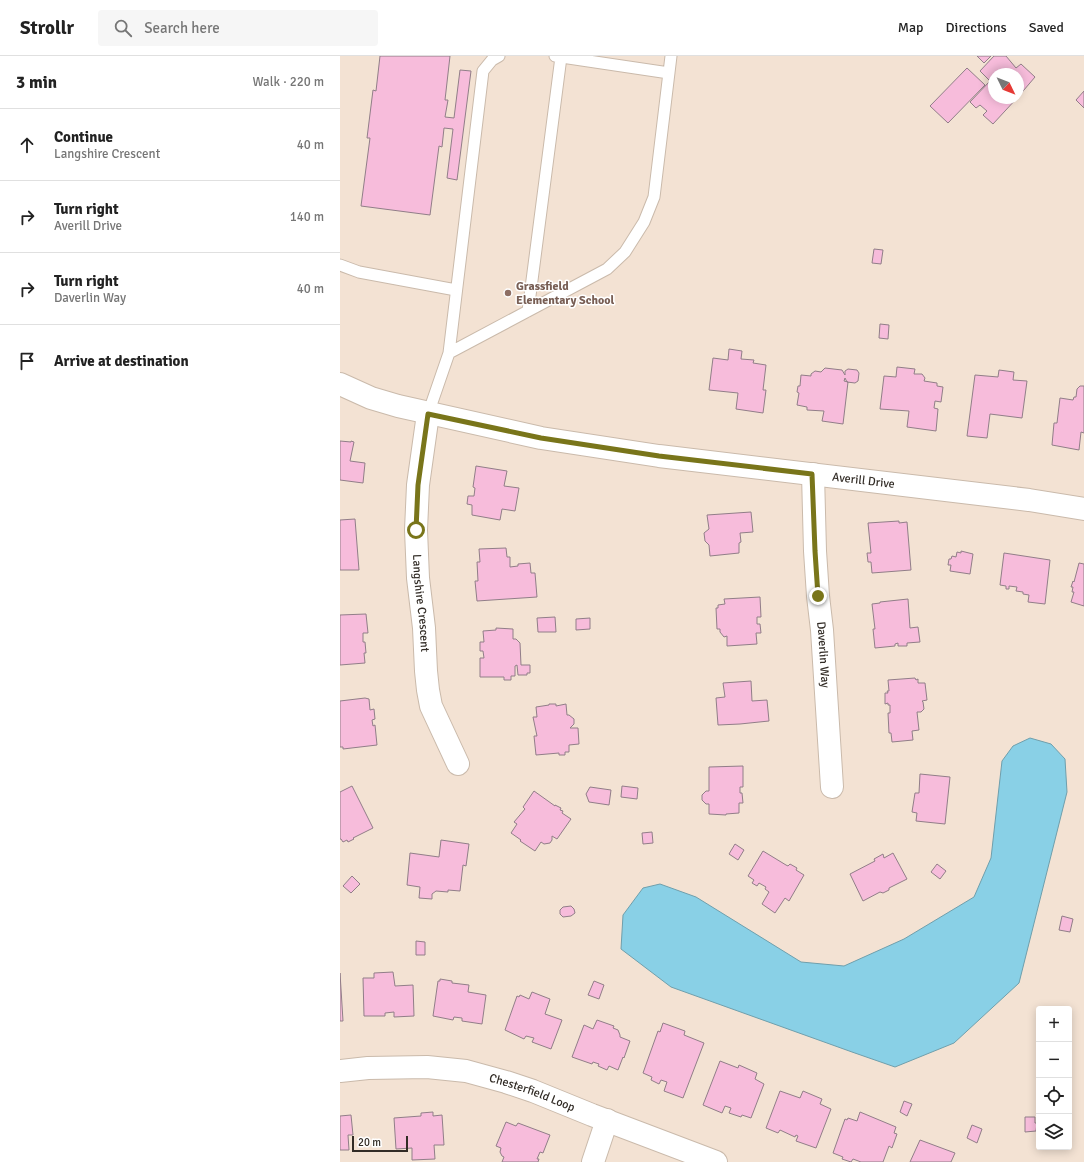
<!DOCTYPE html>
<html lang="en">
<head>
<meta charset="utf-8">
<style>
	body { margin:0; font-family:Signika,sans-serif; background:#f6f6f6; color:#222 }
	.controls { position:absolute; right:12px; bottom:12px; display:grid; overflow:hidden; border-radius:4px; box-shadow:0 2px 10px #0003 }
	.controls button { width:36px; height:36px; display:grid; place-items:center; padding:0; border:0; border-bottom:1px solid #e0e0e0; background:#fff; color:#222; font:20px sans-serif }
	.compass { position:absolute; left:648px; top:12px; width:36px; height:36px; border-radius:50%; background:#fff; box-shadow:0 2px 10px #0003; rotate:133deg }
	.scale { position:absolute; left:12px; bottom:10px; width:56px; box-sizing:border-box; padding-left:4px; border:2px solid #322c26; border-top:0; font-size:11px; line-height:14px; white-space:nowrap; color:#322c26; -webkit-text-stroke:3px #fff; paint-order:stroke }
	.stop { position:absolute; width:12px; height:12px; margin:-9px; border:3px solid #79751a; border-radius:50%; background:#fff }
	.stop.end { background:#79751a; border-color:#fff; box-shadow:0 1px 4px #0008 }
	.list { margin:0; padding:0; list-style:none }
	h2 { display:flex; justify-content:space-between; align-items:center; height:52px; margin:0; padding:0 16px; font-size:17px }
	h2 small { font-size:13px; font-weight:400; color:#767676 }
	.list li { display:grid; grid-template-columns:26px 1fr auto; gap:12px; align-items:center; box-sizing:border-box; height:72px; padding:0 16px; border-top:1px solid #e0e0e0 }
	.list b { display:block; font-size:15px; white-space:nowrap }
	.list p { margin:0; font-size:13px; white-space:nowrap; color:#767676 }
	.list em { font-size:13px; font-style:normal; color:#767676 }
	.icon { flex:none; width:22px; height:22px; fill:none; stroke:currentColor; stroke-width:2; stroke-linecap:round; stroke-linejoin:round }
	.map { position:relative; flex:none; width:744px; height:1106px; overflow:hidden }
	header { display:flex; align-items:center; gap:24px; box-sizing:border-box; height:56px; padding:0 20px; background:#fff; border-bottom:1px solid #e0e0e0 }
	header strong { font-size:19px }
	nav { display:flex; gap:22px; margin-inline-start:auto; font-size:14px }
	.search { width:280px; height:36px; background:#f6f6f6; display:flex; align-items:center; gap:10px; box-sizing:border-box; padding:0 14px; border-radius:4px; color:#767676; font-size:15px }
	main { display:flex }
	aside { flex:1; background:#fff }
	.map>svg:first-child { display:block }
</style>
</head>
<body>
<header>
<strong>Strollr</strong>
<div class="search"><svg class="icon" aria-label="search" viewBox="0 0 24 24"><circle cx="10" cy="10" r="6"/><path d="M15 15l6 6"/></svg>Search here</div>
<nav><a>Map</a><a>Directions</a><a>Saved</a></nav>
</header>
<main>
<aside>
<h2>3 min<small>Walk · 220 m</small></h2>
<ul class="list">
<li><svg class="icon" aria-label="ahead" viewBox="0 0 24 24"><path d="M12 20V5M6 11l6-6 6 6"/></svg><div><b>Continue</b><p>Langshire Crescent</p></div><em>40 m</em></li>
<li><svg class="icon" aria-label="right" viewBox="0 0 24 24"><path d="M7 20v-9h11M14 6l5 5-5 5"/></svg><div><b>Turn right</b><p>Averill Drive</p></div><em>140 m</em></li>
<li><svg class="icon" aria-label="right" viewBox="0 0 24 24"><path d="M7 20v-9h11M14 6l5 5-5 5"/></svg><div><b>Turn right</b><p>Daverlin Way</p></div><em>40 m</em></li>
<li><svg class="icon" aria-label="arrive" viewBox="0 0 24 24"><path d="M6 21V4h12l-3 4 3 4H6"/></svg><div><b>Arrive at destination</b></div></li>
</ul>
</aside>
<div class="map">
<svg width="744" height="1106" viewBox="0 0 744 1106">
	<rect width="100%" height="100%" fill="#f3e2d3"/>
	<path fill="#89d0e6" stroke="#6f9fac" d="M 690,682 L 711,688 L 725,703 L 727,736 L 679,927 L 614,987 L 555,1011 L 512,996 L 331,931 L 281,893 L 283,859 L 303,832 L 320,828 L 356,841 L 461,906 L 504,910 L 564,883 L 634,841 L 651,802 L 662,705 L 673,690 Z"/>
	<path fill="#f7bcdb" stroke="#917e88" d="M 40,0 L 110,0 L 105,44 L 108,44 L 105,61 L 114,62 L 120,14 L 131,15 L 117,124 L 107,122 L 113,73 L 104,72 L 102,91 L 99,90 L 90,159 L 21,150 L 30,82 L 27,82 L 33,34 L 36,35 Z
		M 637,0 L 651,0 L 644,7 Z
		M 654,0 L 666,0 L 676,12 L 681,8 L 695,21 L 678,41 L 678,18 L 654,18 L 654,42 L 677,42 L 653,68 L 643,59 L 647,55 L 640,49 L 636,52 L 630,46 L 650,25 L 640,15 Z
		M 627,12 L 645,29 L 608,67 L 590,50 Z
		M 744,35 L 744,52 L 736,44 Z
		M 534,193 L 543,194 L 541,208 L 532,207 Z
		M 540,268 L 549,269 L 548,283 L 539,282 Z
		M 389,293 L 402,295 L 401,303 L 414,304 L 413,307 L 426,309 L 423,334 L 426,334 L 423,357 L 396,353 L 398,337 L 369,334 L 373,302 L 388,304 Z
		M 557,311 L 575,313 L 574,318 L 582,318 L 585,322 L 584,325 L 597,327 L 597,330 L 603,331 L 601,346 L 595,345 L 594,352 L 598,353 L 596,375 L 567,371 L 569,355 L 540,353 L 544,320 L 556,321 Z
		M 485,312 L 502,314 L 505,319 L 505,315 L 508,313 L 517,314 L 519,317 L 518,325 L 515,327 L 507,326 L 505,322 L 504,325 L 508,326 L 503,368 L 482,365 L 484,355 L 467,354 L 467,351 L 457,349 L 459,337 L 457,336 L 458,330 L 460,330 L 461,319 L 471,320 L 471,318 L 475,315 L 481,316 Z
		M 659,314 L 674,316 L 673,324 L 687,325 L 682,362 L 650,358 L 647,382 L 627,380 L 635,319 L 658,321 Z
		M 740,330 L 744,330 L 744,377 L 741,376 L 739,394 L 712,389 L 714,367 L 717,367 L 720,342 L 733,344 L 734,341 L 736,341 L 737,333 Z
		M 0,385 L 11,386 L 11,385 L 14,386 L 10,405 L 25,407 L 23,427 L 0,424 Z
		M 136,410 L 167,415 L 164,430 L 179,432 L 175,455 L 162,453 L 160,464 L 132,459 L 132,449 L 127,448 L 128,440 L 134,440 L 135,432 L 133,431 Z
		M 411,456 L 413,476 L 400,477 L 401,486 L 399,487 L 399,497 L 370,500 L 369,489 L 365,485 L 364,477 L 369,473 L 367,459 Z
		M 15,463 L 19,514 L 0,514 L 0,464 Z
		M 559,465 L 559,467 L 567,466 L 571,514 L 532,517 L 531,506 L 528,506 L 527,497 L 531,497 L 528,467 Z
		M 166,492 L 167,501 L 170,501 L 170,511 L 178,510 L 178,508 L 190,507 L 191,517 L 195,517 L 197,541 L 137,545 L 135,525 L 138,525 L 137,506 L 140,506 L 139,493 Z
		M 621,495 L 633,498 L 630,518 L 610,515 L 611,509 L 608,509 L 609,503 L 611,503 L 612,500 L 616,501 L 617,496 L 621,497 Z
		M 664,497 L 710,504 L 705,548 L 688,546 L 689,539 L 683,538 L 683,536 L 676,535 L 677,531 L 669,530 L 669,533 L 666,533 L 666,530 L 660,529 Z
		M 739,507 L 744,508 L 744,550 L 731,546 L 734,536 L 732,536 L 733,531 L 731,531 L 733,525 L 734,526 Z
		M 420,541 L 421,561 L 417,561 L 417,568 L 420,568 L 421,577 L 416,577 L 417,588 L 387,590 L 387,580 L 384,581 L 380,576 L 380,573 L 377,573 L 376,552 L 378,552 L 378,549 L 385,548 L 384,543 Z
		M 568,543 L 570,572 L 578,571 L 580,586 L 567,587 L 567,590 L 558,590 L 558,587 L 555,588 L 555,590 L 535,592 L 533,573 L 535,573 L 532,548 L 540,547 L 540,546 Z
		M 26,558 L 28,577 L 23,577 L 23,586 L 25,586 L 26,597 L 24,597 L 25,607 L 0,609 L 0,559 Z
		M 215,561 L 216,576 L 198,576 L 197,562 Z
		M 250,562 L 250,573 L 236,574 L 236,563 Z
		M 156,572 L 173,573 L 173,583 L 176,583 L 180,587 L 181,609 L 190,609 L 190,617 L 187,617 L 187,619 L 178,619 L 177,609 L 175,610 L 175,620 L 171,620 L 171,624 L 164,624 L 164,621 L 140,621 L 140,602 L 144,602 L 143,595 L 140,595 L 140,586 L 144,586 L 143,575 L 156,574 Z
		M 575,622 L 576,624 L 578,623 L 578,627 L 585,627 L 587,644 L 582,645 L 583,646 L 584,653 L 581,656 L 577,656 L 579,674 L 572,675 L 573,684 L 552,686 L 551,677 L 549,677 L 548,657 L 550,657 L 550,649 L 548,649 L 548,647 L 545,648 L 545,637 L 548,637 L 547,635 L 549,635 L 548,624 Z
		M 411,625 L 412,645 L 427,644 L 429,665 L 400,668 L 378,669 L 376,642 L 385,641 L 383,627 Z
		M 25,642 L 29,643 L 30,654 L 34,653 L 35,663 L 32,664 L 33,670 L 35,669 L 37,689 L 3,693 L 3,691 L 0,691 L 0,645 Z
		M 209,648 L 216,648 L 216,650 L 226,648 L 227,659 L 229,659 L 234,663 L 234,668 L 230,672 L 238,672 L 239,688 L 229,689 L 229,696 L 225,696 L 225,699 L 219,699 L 219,697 L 196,699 L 194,680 L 197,680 L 193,661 L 197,661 L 196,651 L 209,649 Z
		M 403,710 L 403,731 L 400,731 L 400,737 L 402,737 L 403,747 L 399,747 L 399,757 L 386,758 L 386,759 L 369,758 L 369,748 L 366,748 L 362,744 L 362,739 L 366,735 L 369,735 L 369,711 Z
		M 580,718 L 610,721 L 605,768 L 576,765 L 577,757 L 572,756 L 575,737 L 579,737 Z
		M 12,730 L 33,772 L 13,782 L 14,783 L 8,786 L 7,784 L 3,786 L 1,783 L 0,783 L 0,736 Z
		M 282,730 L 298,732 L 297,743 L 281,741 Z
		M 250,731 L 271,734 L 269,749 L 249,746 L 246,738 Z
		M 194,735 L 215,750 L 215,749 L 221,752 L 220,754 L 223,755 L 222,757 L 231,763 L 217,783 L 212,780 L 212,784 L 210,787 L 204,788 L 201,786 L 195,795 L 180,785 L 181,784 L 171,777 L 177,768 L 174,766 L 185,753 L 183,751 Z
		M 312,776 L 313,787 L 303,788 L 302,777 Z
		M 101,784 L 129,788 L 126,810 L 123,809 L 120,835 L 108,834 L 108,836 L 96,835 L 92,838 L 92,843 L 79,842 L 80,831 L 67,829 L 70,797 L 99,801 Z
		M 395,788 L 404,794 L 398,804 L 389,798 Z
		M 423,795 L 446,809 L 448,810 L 450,808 L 457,812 L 456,814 L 464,819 L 449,845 L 445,842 L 435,857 L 422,848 L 429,836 L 425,833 L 426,831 L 419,827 L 417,830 L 412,827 L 414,824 L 408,820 Z
		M 553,797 L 567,823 L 549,832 L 549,834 L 543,837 L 540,836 L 523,845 L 510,818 L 535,805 L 534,803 L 543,798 L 544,802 Z
		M 597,808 L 606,815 L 600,823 L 591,816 Z
		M 12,820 L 20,828 L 11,837 L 3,830 Z
		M 231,850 L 234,853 L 235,857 L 231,860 L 223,861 L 220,858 L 220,854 L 223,851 Z
		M 722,860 L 733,863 L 730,876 L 719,874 Z
		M 76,885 L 85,886 L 85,899 L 76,899 Z
		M 53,916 L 55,930 L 73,929 L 74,960 L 54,961 L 54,956 L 45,957 L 45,960 L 24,960 L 23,922 L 34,922 L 34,917 Z
		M 0,917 L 3,965 L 0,965 Z
		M 100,923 L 112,925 L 112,927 L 129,929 L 128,936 L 146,939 L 142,968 L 122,965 L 122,962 L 114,961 L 113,964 L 93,960 L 98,925 L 100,925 Z
		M 254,925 L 264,929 L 259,943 L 248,939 Z
		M 192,936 L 210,943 L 205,958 L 222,964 L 211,993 L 192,986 L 194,982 L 186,980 L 184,983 L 165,974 L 177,940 L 179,941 L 180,939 L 189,943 Z
		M 257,964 L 274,970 L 273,972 L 278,974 L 280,979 L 280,981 L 290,985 L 284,1002 L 283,1001 L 278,1014 L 269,1010 L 267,1014 L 258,1010 L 259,1008 L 253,1006 L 252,1008 L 232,1001 L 244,969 L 253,973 Z
		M 323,967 L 345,975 L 344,979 L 364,987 L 343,1042 L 324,1035 L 327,1026 L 321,1024 L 319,1028 L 311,1024 L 312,1021 L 303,1017 L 318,975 L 320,976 Z
		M 380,1005 L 398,1012 L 399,1009 L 417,1017 L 415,1023 L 424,1028 L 411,1062 L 402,1059 L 401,1061 L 389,1057 L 391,1052 L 385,1050 L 382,1057 L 363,1049 Z
		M 440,1035 L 460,1042 L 463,1035 L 482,1043 L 480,1048 L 491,1053 L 476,1092 L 456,1085 L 458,1080 L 456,1079 L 455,1081 L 440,1074 L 438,1077 L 426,1072 Z
		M 564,1045 L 572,1048 L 567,1060 L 560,1056 Z
		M 93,1056 L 93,1060 L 102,1059 L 104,1089 L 94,1089 L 95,1103 L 72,1104 L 72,1092 L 56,1093 L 54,1062 L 81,1060 L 81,1057 Z
		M 520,1056 L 556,1071 L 554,1077 L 557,1078 L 552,1092 L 549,1090 L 543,1106 L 521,1106 L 513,1103 L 511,1106 L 502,1103 L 503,1101 L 493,1097 L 505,1063 L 507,1064 L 508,1062 L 517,1065 Z
		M 11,1059 L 13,1079 L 8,1079 L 9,1094 L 0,1094 L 0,1060 Z
		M 685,1061 L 695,1061 L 695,1067 L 697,1067 L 696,1075 L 685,1076 Z
		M 166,1066 L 176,1070 L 178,1067 L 210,1079 L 203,1097 L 200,1096 L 197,1103 L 199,1103 L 198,1106 L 162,1106 L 164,1101 L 162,1100 L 160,1096 L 161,1092 L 156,1090 Z
		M 632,1069 L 642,1073 L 637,1087 L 627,1082 Z
		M 580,1084 L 615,1097 L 611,1106 L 570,1106 Z"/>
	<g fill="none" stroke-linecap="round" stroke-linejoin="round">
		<defs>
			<path id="service" d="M 215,0 L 329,17
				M 0,209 L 19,216 L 116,234
				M 188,255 L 221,1
				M 109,297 L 267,213 L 285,196 L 304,166 L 314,141 L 331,0
				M 88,358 L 109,297 L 143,15 L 152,4 L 159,0"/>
			<g id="minor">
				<path id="s1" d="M 0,328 L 31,342 L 58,350 L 201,382 L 319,400 L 689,444 L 744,453"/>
				<path id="s2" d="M 88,358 L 78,429 L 76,474 L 78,522 L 84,572 L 86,615 L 88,634 L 91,650 L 118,708"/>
				<path id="s3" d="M 473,418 L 475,495 L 478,540 L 482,574 L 492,731"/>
				<path id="s4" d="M 0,1015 L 28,1012 L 87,1011 L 126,1015 L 166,1026 L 193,1035 L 252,1059 L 376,1106"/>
				<path d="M 253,1106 L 267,1064"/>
			</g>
		</defs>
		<use href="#service" stroke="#cabaab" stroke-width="13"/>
		<use href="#minor" stroke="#cabaab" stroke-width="24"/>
		<use href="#service" stroke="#fff" stroke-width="11"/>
		<use href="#minor" stroke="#fff" stroke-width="22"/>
	</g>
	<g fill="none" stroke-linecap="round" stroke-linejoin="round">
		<path stroke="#79751a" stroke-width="5" d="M 76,474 L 78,429 L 88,358 L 201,382 L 319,400 L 472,418 L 475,495 L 478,540"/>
	</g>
	<circle fill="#8d6e63" stroke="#fff" stroke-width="1.5" cx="168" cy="237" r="4"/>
	<g text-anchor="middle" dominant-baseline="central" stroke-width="3" stroke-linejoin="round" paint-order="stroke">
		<g font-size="12" font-weight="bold" fill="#785e54" stroke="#fff" text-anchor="start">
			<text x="176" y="230">Grassfield<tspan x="176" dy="14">Elementary School</tspan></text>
		</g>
		<g font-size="12" fill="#322c26" stroke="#fff">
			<text stroke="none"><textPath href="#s1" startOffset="534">Averill Drive</textPath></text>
			<text stroke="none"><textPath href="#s2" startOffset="190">Langshire Crescent</textPath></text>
			<text stroke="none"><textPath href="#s3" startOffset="181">Daverlin Way</textPath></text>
			<text stroke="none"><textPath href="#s4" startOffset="196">Chesterfield Loop</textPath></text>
		</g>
	</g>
</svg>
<div class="controls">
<button>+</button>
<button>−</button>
<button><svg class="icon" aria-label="locate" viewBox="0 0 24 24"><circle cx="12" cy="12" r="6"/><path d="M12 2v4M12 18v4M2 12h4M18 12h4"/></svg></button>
<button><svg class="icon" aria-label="layers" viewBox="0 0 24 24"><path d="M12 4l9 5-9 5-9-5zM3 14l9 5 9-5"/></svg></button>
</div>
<svg class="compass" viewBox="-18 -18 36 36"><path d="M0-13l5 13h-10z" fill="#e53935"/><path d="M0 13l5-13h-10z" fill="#767676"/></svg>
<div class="scale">20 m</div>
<div class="stop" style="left:76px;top:474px"></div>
<div class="stop end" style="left:478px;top:540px"></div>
</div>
</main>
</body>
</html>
